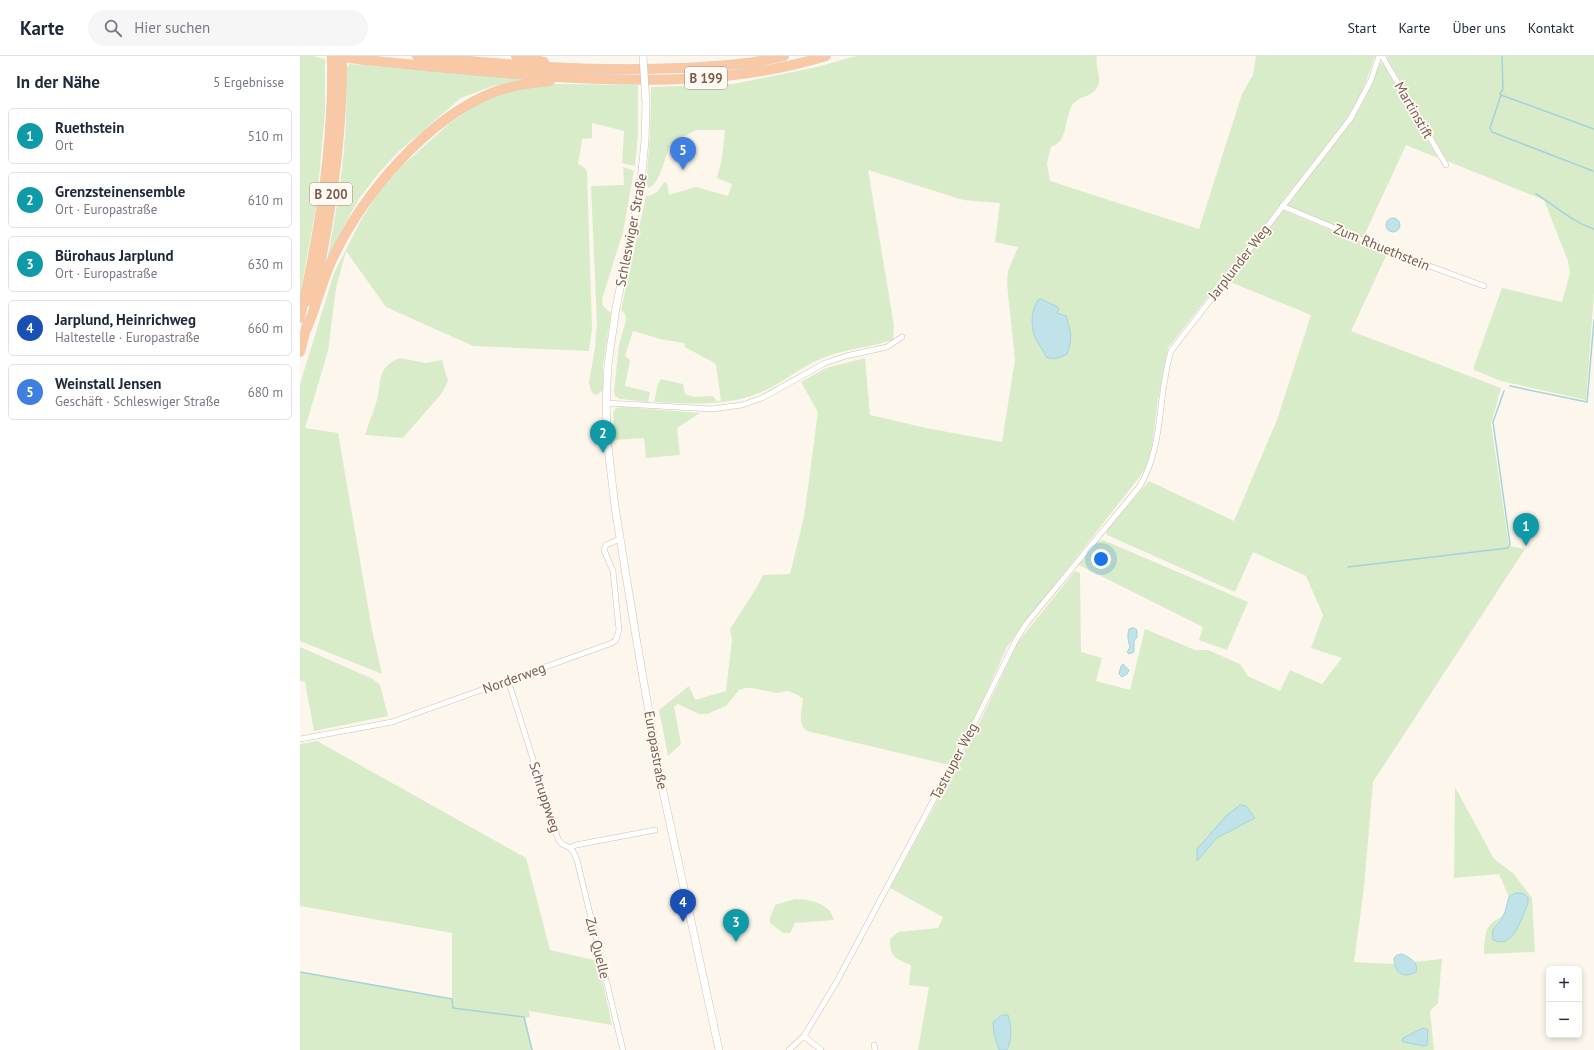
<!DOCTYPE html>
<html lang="de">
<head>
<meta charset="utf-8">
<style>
	body { margin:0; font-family:"PT Sans",sans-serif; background:#f6f6f7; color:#1f2937 }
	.controls { position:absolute; right:12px; bottom:12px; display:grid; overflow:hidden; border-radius:6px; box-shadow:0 2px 6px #0003 }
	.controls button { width:36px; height:36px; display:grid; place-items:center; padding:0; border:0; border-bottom:1px solid #e0e1e3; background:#fff; color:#1f2937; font:20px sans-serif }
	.you { position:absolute; left:801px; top:503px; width:14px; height:14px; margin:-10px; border:3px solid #fff; border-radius:50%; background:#1a73e8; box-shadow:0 0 0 6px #1a73e833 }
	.badge { display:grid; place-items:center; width:26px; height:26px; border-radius:50%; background:#1a73e8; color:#fff; font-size:13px; font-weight:700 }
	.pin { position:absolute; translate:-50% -33px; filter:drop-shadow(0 1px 2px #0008) }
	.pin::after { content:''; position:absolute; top:21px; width:14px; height:12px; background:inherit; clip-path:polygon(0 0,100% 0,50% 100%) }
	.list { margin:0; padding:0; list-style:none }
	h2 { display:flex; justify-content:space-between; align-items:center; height:52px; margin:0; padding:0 16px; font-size:17px }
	h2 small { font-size:13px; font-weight:400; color:#747a83 }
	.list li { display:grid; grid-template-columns:26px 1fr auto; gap:12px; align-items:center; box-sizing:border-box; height:56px; margin:0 8px 8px; padding:0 8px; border:1px solid #e0e1e3; border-radius:6px }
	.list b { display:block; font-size:15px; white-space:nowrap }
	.list p { margin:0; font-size:13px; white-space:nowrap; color:#747a83 }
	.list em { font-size:13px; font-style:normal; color:#747a83 }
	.icon { flex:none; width:22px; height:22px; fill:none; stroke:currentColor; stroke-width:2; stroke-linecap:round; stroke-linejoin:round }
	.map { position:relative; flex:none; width:1294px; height:994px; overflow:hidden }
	header { display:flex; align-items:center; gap:24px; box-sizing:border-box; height:56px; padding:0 20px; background:#fff; border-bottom:1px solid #e0e1e3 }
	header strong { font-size:19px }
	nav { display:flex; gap:22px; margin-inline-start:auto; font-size:14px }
	.search { width:280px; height:36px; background:#f6f6f7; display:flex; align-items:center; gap:10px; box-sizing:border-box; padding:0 14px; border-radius:22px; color:#747a83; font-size:15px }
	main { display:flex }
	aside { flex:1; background:#fff }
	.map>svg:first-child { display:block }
</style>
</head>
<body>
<header>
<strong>Karte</strong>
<div class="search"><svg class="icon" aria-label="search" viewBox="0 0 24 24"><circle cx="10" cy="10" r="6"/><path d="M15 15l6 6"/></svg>Hier suchen</div>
<nav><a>Start</a><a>Karte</a><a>Über uns</a><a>Kontakt</a></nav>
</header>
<main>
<aside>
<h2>In der Nähe<small>5 Ergebnisse</small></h2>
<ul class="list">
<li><span class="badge" style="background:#0f9aa8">1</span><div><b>Ruethstein</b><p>Ort</p></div><em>510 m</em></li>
<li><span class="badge" style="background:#0f9aa8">2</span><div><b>Grenzsteinensemble</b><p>Ort · Europastraße</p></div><em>610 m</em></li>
<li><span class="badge" style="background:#0f9aa8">3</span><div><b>Bürohaus Jarplund</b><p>Ort · Europastraße</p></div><em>630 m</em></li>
<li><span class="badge" style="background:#1a4fb4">4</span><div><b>Jarplund, Heinrichweg</b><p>Haltestelle · Europastraße</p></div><em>660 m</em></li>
<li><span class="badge" style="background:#3f7fe0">5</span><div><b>Weinstall Jensen</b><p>Geschäft · Schleswiger Straße</p></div><em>680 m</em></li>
</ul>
</aside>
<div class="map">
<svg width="1294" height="994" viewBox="0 0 1294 994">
	<rect width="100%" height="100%" fill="#fdf6ec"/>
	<path fill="#d8ecc9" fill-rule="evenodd" d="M 0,0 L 12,0 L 25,3 L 25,56 L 17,145 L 0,240 Z
		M 556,0 L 797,0 C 794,11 804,23 796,33 C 791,41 779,40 773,48 C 766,57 767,79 759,86 C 757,88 753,90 751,91 L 747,107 L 750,125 L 899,173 L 942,38 L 953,19 L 956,0 L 1075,0 L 1066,26 L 1058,44 L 1043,68 L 868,292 L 858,344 L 852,390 L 846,411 L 838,423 L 720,573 L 707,591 L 673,666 L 649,709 L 507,675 C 497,668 502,654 503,643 L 498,639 L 488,635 L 476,637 L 452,632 L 445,632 L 439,634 L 426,650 L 407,658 L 399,658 L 378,648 L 374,651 L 381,688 L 368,700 L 359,654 L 389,630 L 395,644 L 426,635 L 432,584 L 430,573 L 457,531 L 463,519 L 490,518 L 504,461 L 518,356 L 501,326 L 526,312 L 565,302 L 570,359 L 626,372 L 702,386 L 715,304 L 707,227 L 708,215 L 718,191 L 695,186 L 700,147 L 663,144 L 568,114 L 594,270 L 593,284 C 573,291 551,292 531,299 C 508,306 491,321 470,332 C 433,351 394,348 354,346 L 358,328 L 361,323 L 383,328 L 385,338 L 394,341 L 413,340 L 416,345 L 421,345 L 416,308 L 385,291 L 384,287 L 360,283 L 333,275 L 325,300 L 330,304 L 325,330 L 350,336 L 348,346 L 320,343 L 315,340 L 314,335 L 319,289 L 326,264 L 325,258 L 321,254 L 346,140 C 356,139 359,134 364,126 L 367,127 L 369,139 L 396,131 L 428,140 L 432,128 L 417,122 L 422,103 L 425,74 L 396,74 L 370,88 C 366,98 360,128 349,132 L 346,128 L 350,80 L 351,31 L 433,28 L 517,11 ZM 754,250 L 759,253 L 757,257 L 763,258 L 746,301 L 742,292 L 735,281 Z
		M 1087,0 L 1294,0 L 1294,237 L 1286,344 L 1201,325 L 1174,314 L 1174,310 L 1202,232 L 1262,246 L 1270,217 L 1268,205 L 1244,144 L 1147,105 L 1088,4 Z
		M 1082,7 L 1084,9 L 1138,102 L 1106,89 L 1063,182 L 986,149 L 1060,52 L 1072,28 L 1079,8 Z
		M 49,8 L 224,23 L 193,30 L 161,42 L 98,96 L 78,118 L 59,143 L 40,177 L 27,204 C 36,158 44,111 46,64 C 47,47 46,29 47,12 Z
		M 257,28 L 338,29 L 338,78 L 335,110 L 322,107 L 324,75 L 292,67 L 292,82 L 282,83 L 278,108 L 285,112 L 287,116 L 292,273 L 289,295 L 173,290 L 86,251 L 46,195 L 36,232 L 28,295 L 5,372 L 38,377 L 72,574 L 82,618 L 0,585 L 0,328 L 34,217 L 60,166 L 79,136 L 102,110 L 150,67 L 179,47 L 206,36 L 226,31 Z
		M 323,111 L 334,115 L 323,176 L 302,243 L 303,250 L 311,257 L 303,309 L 303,334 L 298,338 L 294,339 L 291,334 L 289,326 L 295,292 L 297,267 L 291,130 L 324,129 Z
		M 983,154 L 1087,198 L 1051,275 L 1201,332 L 1191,368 L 1209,490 L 1225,493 L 1073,726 L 1064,831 L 1054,906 L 1094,908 L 1101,918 L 1117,912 L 1114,906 L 1142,903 L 1138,947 L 1130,955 L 1134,994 L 707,994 L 710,986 L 694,978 L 699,994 L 618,994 L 629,931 L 609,929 L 611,909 C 595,902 590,902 590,883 L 598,876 L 638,872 L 643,861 L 590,832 L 680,666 L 718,586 L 775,515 L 780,517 L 781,596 L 802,602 L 796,625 L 830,634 L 845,573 L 895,594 L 908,594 L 940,608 L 948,620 L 980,635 L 990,614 L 1022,628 L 1042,602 L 1011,592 L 1023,559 L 1006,520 L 953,496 L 935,536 L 807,479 L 806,475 L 849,425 L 934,465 L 977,364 L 1011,259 L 928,225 ZM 940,749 L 946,750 L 955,762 L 917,782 L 898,804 Z
		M 100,302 L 126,307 L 142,304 L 148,325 L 142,337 L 103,382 L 65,379 C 69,366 75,353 78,340 C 81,322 79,310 100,302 Z
		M 323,351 L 400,357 L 377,372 L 380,399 L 346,402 L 344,382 L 315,384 L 313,356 L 316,352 Z
		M 803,484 L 948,546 L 927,594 L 899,584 L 903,571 L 779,509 L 779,506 L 796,486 Z
		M 0,591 L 73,623 L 80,629 L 88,660 L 14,675 L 5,626 L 0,625 Z
		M 17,685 L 226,802 L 250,894 L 298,905 L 312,969 L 229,955 L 230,961 L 225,962 L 232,994 L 0,994 L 0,916 L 152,943 L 152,877 L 0,850 L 0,688 Z
		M 1155,731 L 1194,803 L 1213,817 L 1232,842 L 1235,896 L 1184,898 C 1185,880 1184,867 1203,861 L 1195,869 L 1193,884 L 1215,837 L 1209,841 L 1199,818 L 1154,822 Z
		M 495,843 C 506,843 522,846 530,855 C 531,857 533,861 534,864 L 495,867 L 490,877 L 483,877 L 470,867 L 470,862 L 475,849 Z"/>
	<path fill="#bfe3e8" stroke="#a5d3da" d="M1086 169a7 7 0 1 1 14 0a7 7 0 1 1-14 0Z
		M 739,243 L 741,243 L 758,251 L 759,253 L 757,257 L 766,260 C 771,276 773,282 767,298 C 760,302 754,304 746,301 C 743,293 737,287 734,279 C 731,268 731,252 739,243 Z
		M 832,572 L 834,572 L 837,574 L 837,581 L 834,585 L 834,596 L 829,598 L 827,596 L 830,591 C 828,584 827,581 829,573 Z
		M 823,608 L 829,614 L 827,618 L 822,621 L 819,618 L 821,610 Z
		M 940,749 L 946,750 L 955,762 L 917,782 L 897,805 L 897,793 L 926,760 Z
		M 1215,837 C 1221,837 1224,837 1228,841 L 1228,847 C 1221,862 1214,894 1193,884 C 1190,870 1198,870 1203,860 C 1206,855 1207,847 1209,841 Z
		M 1102,898 C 1110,902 1119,906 1116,916 C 1102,924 1094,915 1094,902 L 1097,899 Z
		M 702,959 L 708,959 C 712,971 712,983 707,994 L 699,994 L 694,978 L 693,966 Z
		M 1123,972 L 1128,974 L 1127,989 L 1125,990 L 1103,986 L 1102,985 L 1103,982 Z"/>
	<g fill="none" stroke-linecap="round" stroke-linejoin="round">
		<path stroke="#a5d3da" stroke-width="1.5" d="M 1202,0 L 1203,33 L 1200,38 L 1201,39 L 1294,73
			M 1201,39 L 1190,72 L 1192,76 L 1293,115
			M 1236,138 C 1256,150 1272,166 1294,173
			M 1210,330 L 1287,346 L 1294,264
			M 1048,511 L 1208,492 L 1210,488 L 1193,366 L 1204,335
			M 0,916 L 152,943 L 153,952 L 224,961 L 232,994"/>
		<defs>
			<path id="minor" d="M 1082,0 L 1146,109
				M 982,150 L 1094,197 L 1184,230
				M 306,347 L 412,353 L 442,349 L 462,342 L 525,307 L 546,300 L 587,291 L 602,281
				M 208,624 L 258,783 L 262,788 L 270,792 L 276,789 L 355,774
				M 0,683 L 92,666 L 312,587 L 316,584 L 319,574 L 313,515 L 304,494 L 306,489 L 320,483
				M 270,792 L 274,797 L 277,804 L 323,994
				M 504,980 L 521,994
				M 574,989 L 575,994
				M 489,994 L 504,980 L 536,927 L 675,666 L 716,584 L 726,568 L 840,430 C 865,386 857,341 871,295 L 1051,62 L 1071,24 L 1079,0"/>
			<path id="secondary" d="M 346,48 L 345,85 L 340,135 L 316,252 L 308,308 L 306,347 L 308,391 L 315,451 L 337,587 L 361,726 L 419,994"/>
			<path id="trunk" d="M 117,0 C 205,9 293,16 381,12 C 416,10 450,9 484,0
				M 216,0 L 244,6
				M 64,4 C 128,10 192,17 257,21 C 347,26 439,27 526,0
				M 12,246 C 30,166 43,82 42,0
				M 0,262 C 20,176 34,88 32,0
				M 6,274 C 16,252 21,228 31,206 C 61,140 126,63 194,36 C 213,29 231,27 250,25
				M 0,296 L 7,269"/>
		</defs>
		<use href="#minor" stroke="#d1beb0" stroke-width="6"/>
		<use href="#secondary" stroke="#d6c0b0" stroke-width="8"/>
		<use href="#trunk" stroke="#dad1cd" stroke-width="10"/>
		<use href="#minor" stroke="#fff" stroke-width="5"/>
		<use href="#secondary" stroke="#fff" stroke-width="7"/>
		<use href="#trunk" stroke="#f9c8a4" stroke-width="9"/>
		<defs>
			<path id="secondary-bridge" d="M 343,0 L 346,48"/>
			<path id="trunk-bridge" d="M 38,0 L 64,4"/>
		</defs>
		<use href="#secondary-bridge" stroke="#d6c0b0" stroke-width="8" stroke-linecap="butt"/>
		<use href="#trunk-bridge" stroke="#dad1cd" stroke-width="10" stroke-linecap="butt"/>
		<use href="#secondary-bridge" stroke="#fff" stroke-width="7"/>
		<use href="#trunk-bridge" stroke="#f9c8a4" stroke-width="9"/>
	</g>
	<g text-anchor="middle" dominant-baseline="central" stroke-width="3.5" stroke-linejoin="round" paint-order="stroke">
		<g fill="#fffaf3" stroke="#a28b7f" stroke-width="1">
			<rect x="385" y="11" width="42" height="22" rx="3"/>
			<rect x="10" y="127" width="42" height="22" rx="3"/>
		</g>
		<g font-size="13" font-weight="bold" fill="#7a5c4d">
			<text x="406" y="22">B 199</text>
			<text x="31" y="138">B 200</text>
		</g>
		<g font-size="14" fill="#7a5c4d" stroke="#fffaf3">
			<text transform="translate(1114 54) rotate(60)">Martinstift</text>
			<text transform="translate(331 174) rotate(-79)">Schleswiger Straße</text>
			<text transform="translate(1082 191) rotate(22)">Zum Rhuethstein</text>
			<text transform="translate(939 206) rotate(-52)">Jarplunder Weg</text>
			<text transform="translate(214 622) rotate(-20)">Norderweg</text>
			<text transform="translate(356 694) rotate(80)">Europastraße</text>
			<text transform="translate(654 705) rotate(-62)">Tastruper Weg</text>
			<text transform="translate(245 741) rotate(72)">Schruppweg</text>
			<text transform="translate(298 892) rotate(76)">Zur Quelle</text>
		</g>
	</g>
</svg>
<div class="controls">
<button>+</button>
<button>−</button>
</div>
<div class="you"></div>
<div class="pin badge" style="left:1226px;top:490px;background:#0f9aa8">1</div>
<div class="pin badge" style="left:303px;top:397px;background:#0f9aa8">2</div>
<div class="pin badge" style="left:436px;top:886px;background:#0f9aa8">3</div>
<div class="pin badge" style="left:383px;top:866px;background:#1a4fb4">4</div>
<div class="pin badge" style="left:383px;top:114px;background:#3f7fe0">5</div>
</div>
</main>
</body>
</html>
